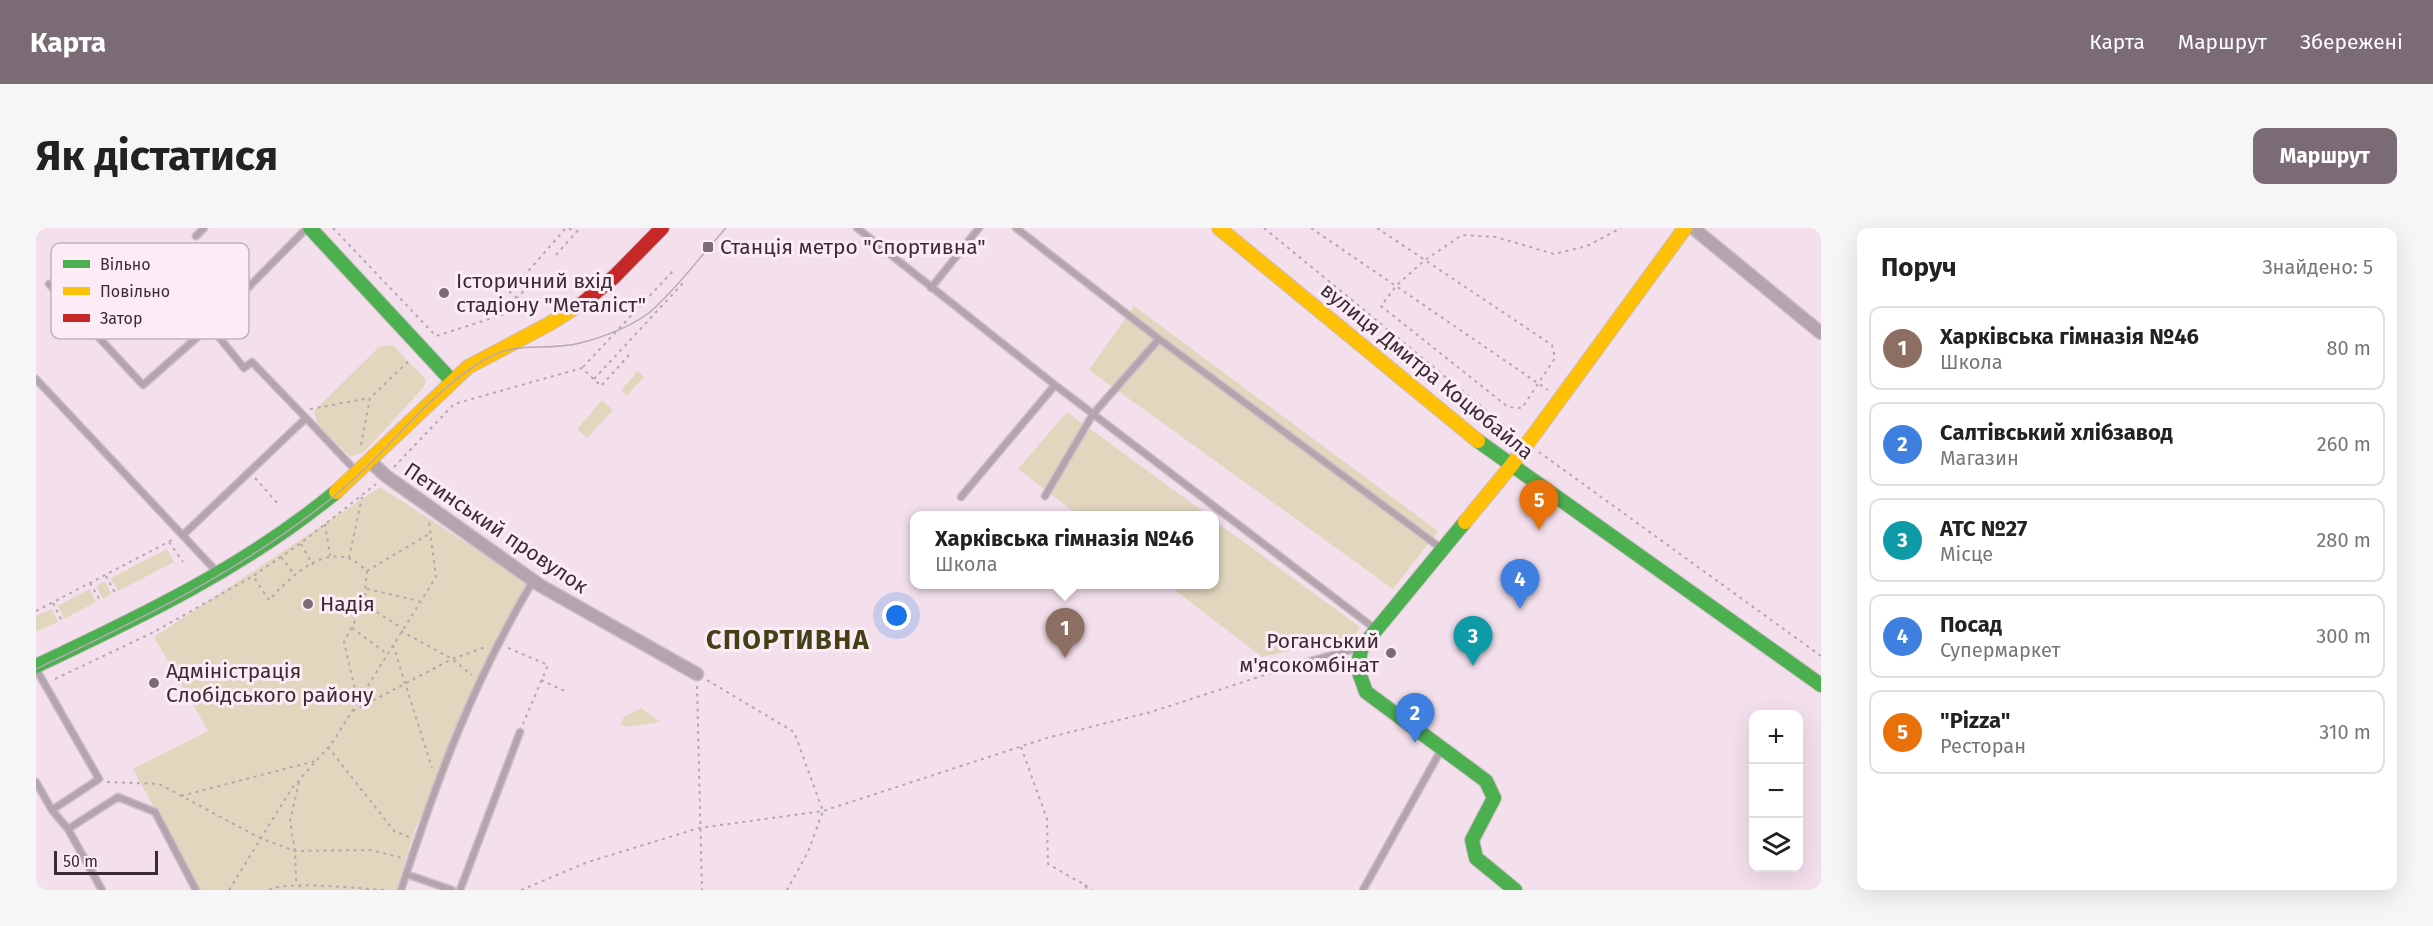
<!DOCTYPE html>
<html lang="uk">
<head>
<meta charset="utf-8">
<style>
	body { margin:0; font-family:"Fira Sans",sans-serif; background:#f6f6f6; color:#222 }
	.controls { position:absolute; right:18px; bottom:18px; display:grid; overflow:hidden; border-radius:12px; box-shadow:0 6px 24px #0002 }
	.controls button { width:54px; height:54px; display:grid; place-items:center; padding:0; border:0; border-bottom:2px solid #e0e0e0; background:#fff; color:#222; font:30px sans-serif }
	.scale { position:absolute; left:18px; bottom:15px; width:104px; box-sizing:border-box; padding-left:6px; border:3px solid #3a2c35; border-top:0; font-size:16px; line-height:21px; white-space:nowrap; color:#3a2c35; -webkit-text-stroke:4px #fbecf6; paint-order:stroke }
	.you { position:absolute; left:861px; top:388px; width:21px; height:21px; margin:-15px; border:4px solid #fff; border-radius:50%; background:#1a73e8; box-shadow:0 0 0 9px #1a73e833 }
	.badge { display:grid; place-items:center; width:39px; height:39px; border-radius:50%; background:#7b6b75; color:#fff; font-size:20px; font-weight:700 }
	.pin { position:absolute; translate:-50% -50px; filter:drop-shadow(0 2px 3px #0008) }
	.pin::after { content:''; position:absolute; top:32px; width:21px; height:18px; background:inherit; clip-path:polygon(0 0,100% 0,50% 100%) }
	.popup { position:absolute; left:874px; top:283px; width:309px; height:78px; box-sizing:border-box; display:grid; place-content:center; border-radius:12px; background:#fff; filter:drop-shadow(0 2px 4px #0005); font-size:20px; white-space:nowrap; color:#767676 }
	.popup b { font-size:22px; color:#222 }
	.popup::after { content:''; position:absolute; left:50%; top:100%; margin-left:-12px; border:12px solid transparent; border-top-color:#fff }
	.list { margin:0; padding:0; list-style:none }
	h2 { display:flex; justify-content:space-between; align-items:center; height:78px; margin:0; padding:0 24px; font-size:26px }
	h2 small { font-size:20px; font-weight:400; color:#767676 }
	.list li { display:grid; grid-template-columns:39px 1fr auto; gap:18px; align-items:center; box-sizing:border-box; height:84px; margin:0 12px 12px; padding:0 12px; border:2px solid #e0e0e0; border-radius:12px }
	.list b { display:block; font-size:22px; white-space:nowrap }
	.list p { margin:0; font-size:20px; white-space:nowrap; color:#767676 }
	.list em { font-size:20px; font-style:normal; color:#767676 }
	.icon { flex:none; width:33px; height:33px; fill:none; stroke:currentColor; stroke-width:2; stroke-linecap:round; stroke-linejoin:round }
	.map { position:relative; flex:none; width:1785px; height:662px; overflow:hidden; border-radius:12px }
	header { display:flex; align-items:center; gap:36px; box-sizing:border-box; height:84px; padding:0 30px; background:#7b6b75; color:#fff }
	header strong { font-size:28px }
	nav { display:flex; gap:33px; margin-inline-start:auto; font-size:21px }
	.intro { display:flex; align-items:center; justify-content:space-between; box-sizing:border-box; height:144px; padding:0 36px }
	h1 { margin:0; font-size:42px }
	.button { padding:15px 27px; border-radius:12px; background:#7b6b75; color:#fff; font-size:21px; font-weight:700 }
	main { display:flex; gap:36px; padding:0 36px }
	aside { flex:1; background:#fff; border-radius:12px; box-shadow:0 6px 24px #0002 }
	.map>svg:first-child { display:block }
</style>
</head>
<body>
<header>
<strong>Карта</strong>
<nav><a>Карта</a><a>Маршрут</a><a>Збережені</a></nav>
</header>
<div class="intro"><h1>Як дістатися</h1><a class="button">Маршрут</a></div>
<main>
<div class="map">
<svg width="1785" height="662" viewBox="0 0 1785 662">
	<rect width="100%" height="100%" fill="#f4e0ed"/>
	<path fill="#e2d7be" d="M 1098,78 L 1402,303 L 1357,361 L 1053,142 Z
		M 351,117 L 358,118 L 390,152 L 388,159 L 328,224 L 315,229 L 282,197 L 278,183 L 343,119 Z
		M 602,143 L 608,149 L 591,168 L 585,162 Z
		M 566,172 L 577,182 L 551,210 L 541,201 Z
		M 1031,184 L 1172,287 L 1042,287 L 982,241 Z
		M 344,259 L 491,354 L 379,601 L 360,662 L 163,662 L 97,541 L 172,503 L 118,409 Z
		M 1179,293 L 1324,399 L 1318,409 L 1226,429 L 1132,357 L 1179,356 Z
		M 131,321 L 138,334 L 82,363 L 75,350 Z
		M 69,353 L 75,366 L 67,371 L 60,358 Z
		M 53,361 L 60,374 L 28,391 L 22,378 Z
		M 16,381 L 22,394 L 0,404 L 0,388 Z
		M 605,480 L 625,494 L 591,499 L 584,496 L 588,489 Z"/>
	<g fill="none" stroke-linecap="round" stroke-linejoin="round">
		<defs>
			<path id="lane" d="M 821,0 L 1019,157
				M 980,0 L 1123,111 L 1406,321
				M 160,8 L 168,0
				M 13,56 L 107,157 L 174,98 L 271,0
				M 895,60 L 943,0
				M 174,98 L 208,140 L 216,134 L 270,190
				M 0,151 L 182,345
				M 1009,268 L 1057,186 L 1123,111
				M 925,269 L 1019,157 L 1338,400
				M 147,307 L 270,190 L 320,243
				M 1249,440 L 1322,420
				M 0,441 L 63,551 L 16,582 L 0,554
				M 16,582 L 32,601 L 66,662
				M 32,601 L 82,569 L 119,584 L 160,662
				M 370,646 L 416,662
				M 365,662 C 401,551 437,454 497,353
				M 424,662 L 484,504
				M 1327,662 L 1405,522"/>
			<path id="street" d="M 1657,0 L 1785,105
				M 335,234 L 350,248 L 505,358 L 661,446"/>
			<path id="fast" d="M 274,0 L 415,152
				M 1442,213 L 1785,457
				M 1429,294 L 1326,419 L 1321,439 L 1330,464 L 1450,553 L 1458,570 L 1436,612 L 1440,630 L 1479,662
				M 0,438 C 106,388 209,339 300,264"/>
			<path id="slow" d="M 1183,0 L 1442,213
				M 300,264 L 432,139 L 513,96 L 548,74
				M 1429,294 L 1475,238 L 1649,0"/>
			<path id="jam" d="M 548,74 L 578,49 L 626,0"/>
		</defs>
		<use href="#lane" stroke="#cdbec7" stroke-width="9"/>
		<use href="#street" stroke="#cdbec7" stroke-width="15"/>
		<use href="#fast" stroke="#cdbec7" stroke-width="16"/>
		<use href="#slow" stroke="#cdbec7" stroke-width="16"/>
		<use href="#jam" stroke="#cdbec7" stroke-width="16"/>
		<path stroke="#b5a6b0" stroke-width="2" stroke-dasharray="3 4.5" stroke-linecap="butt" d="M 297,0 L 400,108 L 466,87 L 505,44
			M 533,0 L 539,5
			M 1228,0 L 1479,206
			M 1275,0 L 1512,162
			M 1341,0 L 1516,117 L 1519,130 L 1486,180 L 1472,179 L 1345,78 L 1360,58 L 1389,32 L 1426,7 L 1460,9 L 1518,26 L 1551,18 L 1585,0
			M 520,27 L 544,0
			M 481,70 L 474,64 L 530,0
			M 547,139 L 637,43
			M 558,151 L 648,54
			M 274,181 L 334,170
			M 325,217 L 334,170 L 375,131
			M 1503,224 L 1785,428
			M 358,239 L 418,176 L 546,140 L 565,158 L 594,126
			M 219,250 L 243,277
			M 289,296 L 294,328
			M 133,314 L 147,334
			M 265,316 L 277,337
			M 245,329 L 258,346
			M 313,330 L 326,269
			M 331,343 L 393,306
			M 70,348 L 80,367
			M 54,355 L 65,374
			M 331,361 L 383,373
			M 17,375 L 27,395
			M 328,376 L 366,400
			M 0,383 L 138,311
			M 316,400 L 350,425
			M 365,403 L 416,431 L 436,447
			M 357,417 L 396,540
			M 472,420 L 512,437 L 487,496
			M 19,451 L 118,404 L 217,348
			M 505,452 L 531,464
			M 671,452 L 758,504 L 787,583 L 772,624 L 751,662
			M 661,458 L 666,662
			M 322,474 L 308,414 L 328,376 L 331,343 C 326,339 319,332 312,330 C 281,321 252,352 233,372 L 217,348 L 265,315 L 340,256
			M 317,483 L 416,431 L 450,419
			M 292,519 L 358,603 L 373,609
			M 985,519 L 1011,591 L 1012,636 L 1049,657 L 1051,662
			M 71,554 L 123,556 L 224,610 L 259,623 L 335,622 L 366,630
			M 263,554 L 254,593 L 259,623 L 260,652 L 266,662
			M 145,568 L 279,533
			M 1049,657 L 1056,662
			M 193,662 L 256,560 L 296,515 L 400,349 L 393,294
			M 233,662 C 251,652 325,661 349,662
			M 485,662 L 552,634 L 663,600 L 787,583 L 1014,509 L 1115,484 L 1241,443"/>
		<use href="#lane" stroke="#b4a4ae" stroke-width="6"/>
		<use href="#street" stroke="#b4a4ae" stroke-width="12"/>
		<use href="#fast" stroke="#4caf50" stroke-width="14"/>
		<use href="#slow" stroke="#ffc107" stroke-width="14"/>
		<use href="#jam" stroke="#c62828" stroke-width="14"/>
		<path stroke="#b8a9b3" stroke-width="1.5" d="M 0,441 C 107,390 204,344 297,269 C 348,229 386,172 440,137 C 480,109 503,125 544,115 C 565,110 597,98 614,84 C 640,62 666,26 690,0"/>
	</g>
	<g fill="#7b6b75" stroke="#fbecf6" stroke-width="2">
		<rect x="666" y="13" width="12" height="12" rx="3"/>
		<circle cx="408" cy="65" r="6"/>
		<circle cx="272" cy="376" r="6"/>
		<circle cx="1355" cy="425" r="6"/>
		<circle cx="118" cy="455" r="6"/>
	</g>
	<g text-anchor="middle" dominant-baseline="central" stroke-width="6" stroke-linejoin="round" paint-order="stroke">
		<g font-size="21" fill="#3a2c35" stroke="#fbecf6" text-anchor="start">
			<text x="684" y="19">Станція метро "Спортивна"</text>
			<text x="420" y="53">Історичний вхід<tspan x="420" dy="24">стадіону "Металіст"</tspan></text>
			<text x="284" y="376">Надія</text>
			<text x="1343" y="413" text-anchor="end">Роганський<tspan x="1343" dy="24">м'ясокомбінат</tspan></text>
			<text x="130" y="443">Адміністрація<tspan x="130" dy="24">Слобідського району</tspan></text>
		</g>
		<g font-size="21" fill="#3a2c35" stroke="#fbecf6">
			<text transform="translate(1391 143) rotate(39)">вулиця Дмитра Коцюбайла</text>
			<text transform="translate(460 300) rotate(34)">Петинський провулок</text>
		</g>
		<g font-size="27" font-weight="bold" letter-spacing="1.5" fill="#434017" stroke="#fbecf6">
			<text x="752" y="412">СПОРТИВНА</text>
		</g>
	</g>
	<rect x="15" y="15" width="198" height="96" rx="9" fill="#fbecf6" stroke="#c1b2bc" stroke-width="1.5"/>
	<rect x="27" y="32" width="27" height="8" fill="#4caf50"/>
	<rect x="27" y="59" width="27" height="8" fill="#ffc107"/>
	<rect x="27" y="86" width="27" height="8" fill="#c62828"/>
	<g font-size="16" fill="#3a2c35">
		<text x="64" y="42">Вільно</text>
		<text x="64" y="69">Повільно</text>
		<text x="64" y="96">Затор</text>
	</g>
</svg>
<div class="controls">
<button>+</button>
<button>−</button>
<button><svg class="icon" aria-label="layers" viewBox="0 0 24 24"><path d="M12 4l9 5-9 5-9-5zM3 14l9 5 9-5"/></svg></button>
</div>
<div class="scale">50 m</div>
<div class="you"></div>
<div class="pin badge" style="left:1029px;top:430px;background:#8d6e63">1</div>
<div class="popup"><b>Харківська гімназія №46</b>Школа</div>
<div class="pin badge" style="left:1379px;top:515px;background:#3f7fe0">2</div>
<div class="pin badge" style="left:1437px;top:438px;background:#0f9aa8">3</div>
<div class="pin badge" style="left:1484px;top:381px;background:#3f7fe0">4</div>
<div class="pin badge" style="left:1503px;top:302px;background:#e8710a">5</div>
</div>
<aside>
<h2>Поруч<small>Знайдено: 5</small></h2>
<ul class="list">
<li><span class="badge" style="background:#8d6e63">1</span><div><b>Харківська гімназія №46</b><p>Школа</p></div><em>80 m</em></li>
<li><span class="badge" style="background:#3f7fe0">2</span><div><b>Салтівський хлібзавод</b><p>Магазин</p></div><em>260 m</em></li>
<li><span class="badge" style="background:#0f9aa8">3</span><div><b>АТС №27</b><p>Місце</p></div><em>280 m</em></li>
<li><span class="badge" style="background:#3f7fe0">4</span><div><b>Посад</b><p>Супермаркет</p></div><em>300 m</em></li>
<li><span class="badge" style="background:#e8710a">5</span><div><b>&quot;Pizza&quot;</b><p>Ресторан</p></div><em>310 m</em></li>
</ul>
</aside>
</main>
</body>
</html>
